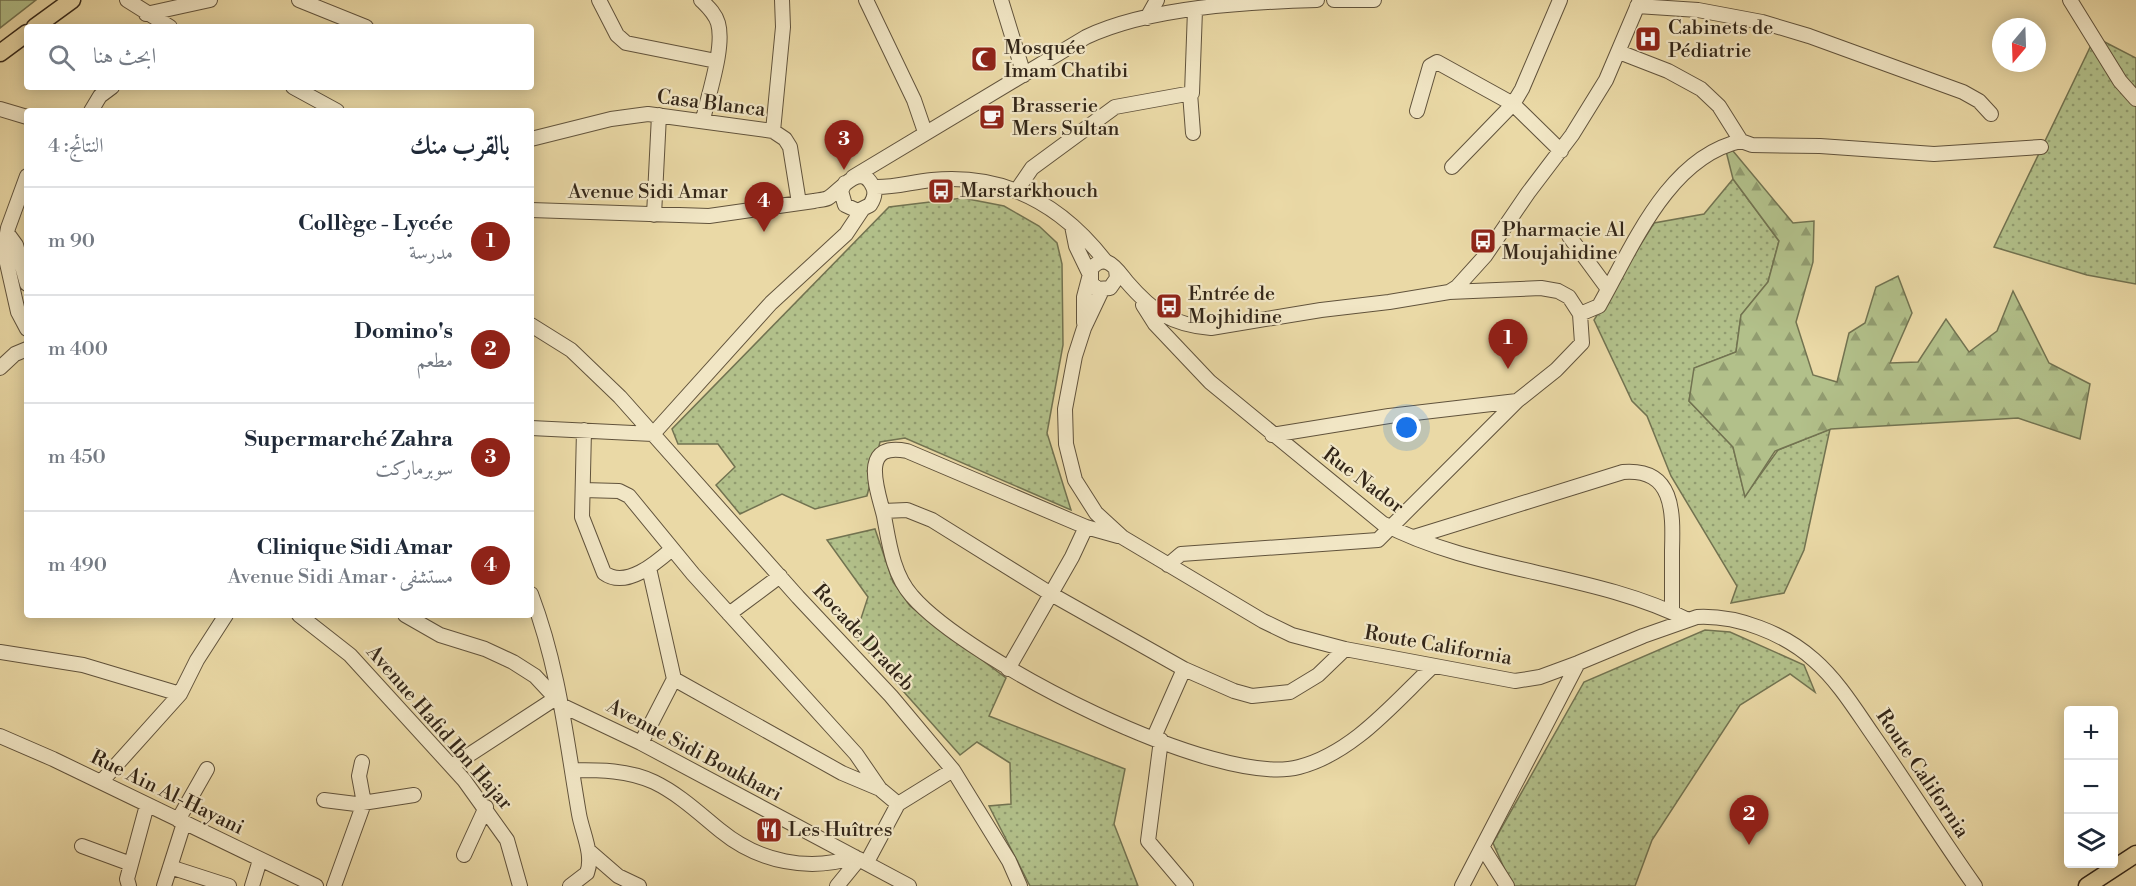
<!DOCTYPE html>
<html lang="ar">
<head>
<meta charset="utf-8">
<style>
	body { margin:0; font-family:"Libre Bodoni",Amiri,serif; background:#f2f2f3; color:#1f2937; direction:rtl }
	.controls { position:absolute; right:18px; bottom:18px; display:grid; overflow:hidden; border-radius:6px; box-shadow:0 3px 15px #0003 }
	.controls button { width:54px; height:54px; display:grid; place-items:center; padding:0; border:0; border-bottom:2px solid #e0e1e3; background:#fff; color:#1f2937; font:30px sans-serif }
	.compass { position:absolute; left:1992px; top:18px; width:54px; height:54px; border-radius:50%; background:#fff; box-shadow:0 3px 15px #0003; rotate:199deg }
	.you { position:absolute; left:1407px; top:428px; width:21px; height:21px; margin:-15px; border:4px solid #fff; border-radius:50%; background:#1a73e8; box-shadow:0 0 0 9px #1a73e833 }
	.badge { display:grid; place-items:center; width:39px; height:39px; border-radius:50%; background:#8f2418; color:#fff; font-size:20px; font-weight:700 }
	.pin { position:absolute; translate:-50% -50px; filter:drop-shadow(0 2px 3px #0008) }
	.pin::after { content:''; position:absolute; top:32px; width:21px; height:18px; background:inherit; clip-path:polygon(0 0,100% 0,50% 100%) }
	.list { margin:0; padding:0; list-style:none }
	h2 { display:flex; justify-content:space-between; align-items:center; height:78px; margin:0; padding:0 24px; font-size:26px }
	h2 small { font-size:20px; font-weight:400; color:#747a83 }
	.list li { display:grid; grid-template-columns:39px 1fr auto; gap:18px; align-items:center; box-sizing:border-box; height:108px; padding:0 24px; border-top:2px solid #e0e1e3 }
	.list b { display:block; font-size:22px; white-space:nowrap }
	.list p { margin:0; font-size:20px; white-space:nowrap; color:#747a83 }
	.list em { font-size:20px; font-style:normal; color:#747a83 }
	.icon { flex:none; width:33px; height:33px; fill:none; stroke:currentColor; stroke-width:2; stroke-linecap:round; stroke-linejoin:round }
	.map { position:relative; flex:none; width:2136px; height:886px; overflow:hidden; direction:ltr }
	.search { position:absolute; background:#fff; box-shadow:0 3px 15px #0003; left:24px; top:24px; width:510px; height:66px; display:flex; align-items:center; gap:15px; box-sizing:border-box; padding:0 21px; border-radius:6px; color:#747a83; font-size:22px }
	.panel { position:absolute; background:#fff; box-shadow:0 3px 15px #0003; left:24px; top:108px; width:510px; height:510px; border-radius:6px; direction:rtl }
	.map>svg:first-child { display:block }
</style>
</head>
<body>
<div class="map">
<svg width="2136" height="886" viewBox="0 0 2136 886">
	<defs>
		<pattern id="grass-dots" width="8" height="8" patternUnits="userSpaceOnUse" patternTransform="scale(1.5)"><rect width="8" height="8" fill="#b2c08a"/><path d="M2 2h.1M6 6h.1" fill="none" stroke="#919c70" stroke-width="1.8" stroke-linecap="round"/></pattern>
		<pattern id="forest-firs" width="22" height="20" patternUnits="userSpaceOnUse" patternTransform="scale(1.5)"><rect width="22" height="20" fill="#b2c08a"/><path d="M5 1l3.5 6h-7zM16 11l3.5 6h-7z" fill="#919c70"/></pattern>
	</defs>
	<rect width="100%" height="100%" fill="#ead9a6"/>
	<filter id="stains"><feTurbulence type="fractalNoise" baseFrequency=".00333" numOctaves="4"/><feColorMatrix values="0 0 0 0 .2 0 0 0 0 .09 0 0 0 0 .02 0 0 0 .5 -.17"/></filter>
	<radialGradient id="worn" r=".72"><stop offset=".6" stop-color="#630" stop-opacity="0"/><stop offset="1" stop-color="#630" stop-opacity=".3"/></radialGradient>
	<path fill="url(#grass-dots)" stroke="#727351" stroke-width="1.5" d="M 2095,37 L 2136,58 L 2136,284 L 2087,275 L 1994,247 Z
		M 1733,179 L 1779,241 L 1768,282 L 1741,315 L 1736,352 L 1695,368 L 1689,401 L 1733,447 L 1745,496 L 1778,450 L 1830,429 L 1804,550 L 1784,593 L 1731,603 L 1737,586 L 1671,476 L 1647,416 L 1632,401 L 1594,320 L 1654,223 L 1704,214 Z
		M 963,198 L 1004,206 L 1039,226 L 1057,243 L 1062,264 L 1063,345 L 1047,433 L 1071,510 L 905,438 L 880,442 L 867,496 L 815,509 L 782,494 L 740,514 L 716,485 L 735,467 L 718,444 L 678,444 L 672,429 L 889,207 Z
		M 875,529 L 893,582 L 910,606 L 1006,678 L 989,716 L 1125,769 L 1114,824 L 1138,886 L 1030,886 L 989,806 L 1011,804 L 1010,763 L 977,742 L 960,755 L 855,637 L 868,597 L 827,540 Z
		M 1705,630 L 1730,632 L 1804,665 L 1815,692 L 1790,674 L 1740,705 L 1652,840 L 1635,886 L 1512,886 L 1493,843 L 1584,682 Z"/>
	<path fill="url(#forest-firs)" stroke="#727351" stroke-width="1.5" d="M 1723,139 L 1793,223 L 1814,221 L 1813,262 L 1796,322 L 1813,375 L 1837,382 L 1849,333 L 1865,323 L 1876,287 L 1898,276 L 1912,313 L 1890,363 L 1918,362 L 1946,319 L 1969,352 L 1997,331 L 2013,291 L 2049,363 L 2090,384 L 2080,439 L 2018,418 L 1831,429 L 1775,451 L 1745,497 L 1733,447 L 1689,401 L 1694,368 L 1736,352 L 1741,315 L 1768,282 L 1779,241 L 1733,179 Z"/>
	<path fill="#b2c08a" stroke="#727351" stroke-width="1.5" d="M 0,0 L 36,0 L 0,28 Z"/>
	<g fill="none" stroke-linecap="round" stroke-linejoin="round">
		<defs>
			<path id="minor" d="M 127,0 L 170,27
				M 299,0 L 366,27
				M 599,0 L 617,35 L 626,43 L 716,61
				M 701,0 C 708,7 715,13 718,23 C 725,47 708,95 703,120
				M 866,0 L 914,100 L 925,132
				M 1001,0 L 1024,75
				M 1334,0 L 1374,0
				M 2070,0 L 2120,81 L 2136,99
				M 1637,6 L 1698,10 L 1762,22 L 1809,36 L 1963,92 L 1979,101 L 1991,114
				M 146,14 L 210,0
				M 1147,18 L 1157,0
				M 1619,52 L 1668,71 L 1701,89 L 1719,106 L 1741,141 L 1752,145 L 1820,146 L 1934,154 L 2041,147
				M 293,87 L 337,111
				M 1190,93 L 1193,133
				M 0,109 L 27,117
				M 91,111 L 100,96 L 112,87
				M 1417,111 L 1430,66 L 1437,62 L 1513,104 L 1561,151
				M 773,131 L 783,27 L 782,0
				M 531,139 L 611,119 L 648,114 L 773,131 L 785,139 L 790,147 L 799,203
				M 1452,167 L 1513,104 L 1522,89 L 1560,0
				M 27,176 L 8,228 L 4,250 L 18,312 L 27,329
				M 853,177 L 1086,37 C 1149,7 1247,2 1317,0
				M 873,187 C 894,188 911,182 932,180 C 1005,173 1062,205 1106,262
				M 1017,190 L 1032,168 L 1115,107 L 1192,93 L 1195,10
				M 531,210 L 709,216 L 814,201 C 818,200 824,200 828,198 C 840,191 861,160 873,187 C 876,193 874,199 870,205 L 858,211 L 845,205 L 841,191 L 845,183
				M 654,215 L 659,115
				M 1072,226 L 1076,246 L 1089,273
				M 8,234 L 16,245 L 27,284
				M 1569,236 L 1608,289
				M 1116,270 L 1117,278 L 1110,288 L 1098,289 L 1091,283 L 1091,269 C 1095,264 1100,260 1107,262 C 1115,265 1122,276 1127,282 C 1153,312 1172,325 1211,328 L 1321,310 L 1389,302 L 1449,292 L 1457,287 L 1485,256 L 1528,193 L 1572,135 L 1606,80 L 1640,0
				M 1102,290 L 1084,328 L 1075,356 L 1065,409 L 1066,444 L 1075,480 L 1096,513 L 1122,537 L 1263,621 L 1292,635 L 1345,649 L 1515,681 L 1540,677 L 1578,663 L 1643,636 L 1697,617 C 1737,615 1784,633 1814,660 C 1838,681 1855,709 1873,735 C 1908,785 1940,837 1975,886
				M 1143,305 L 1155,324 L 1210,382 L 1382,523 C 1476,573 1593,572 1688,620
				M 1580,314 L 1599,306 C 1632,248 1668,157 1741,141
				M 1084,323 L 1084,297 L 1089,278
				M 531,325 L 571,350 L 620,397 L 798,597 L 891,696 L 953,770 L 1009,861 L 1020,886
				M 0,368 L 15,354 L 27,349
				M 531,428 L 653,434
				M 584,430 L 582,517 L 604,573 C 626,589 656,563 672,549
				M 653,434 L 771,303 L 846,234 L 862,210
				M 1272,435 L 1389,416 L 1517,401
				M 583,490 L 619,491 L 629,496 L 693,574 L 856,754 L 880,789 L 898,804
				M 883,511 L 907,510 L 932,520 L 1051,594 L 1184,669 L 1234,691 L 1252,696 L 1290,692 L 1318,675 L 1345,649
				M 1118,536 L 1086,527 L 907,451 C 858,441 878,491 884,516 C 889,543 893,575 912,596 C 967,660 1217,789 1299,767 C 1353,753 1393,704 1432,667
				M 1414,537 L 1623,472 C 1675,468 1673,513 1672,551 C 1672,571 1672,591 1672,612
				M 1168,565 L 1181,554 L 1378,540 L 1517,401 L 1556,370 L 1582,343 L 1580,314 L 1569,297 L 1558,291 L 1541,288 L 1449,292
				M 531,594 C 559,668 566,738 579,814 C 582,832 594,855 587,873 L 570,886
				M 729,614 L 780,576
				M 299,615 L 350,655 L 464,780 L 507,840 L 520,886
				M 405,615 L 440,635 L 485,649 L 513,662 L 535,676 L 563,706 L 641,743 L 909,886
				M 0,652 L 83,665 L 180,694
				M 1008,669 L 1072,557 L 1086,527
				M 674,679 L 842,773 L 880,789
				M 0,736 L 53,759 L 316,886
				M 1154,737 L 1184,669
				M 1161,740 L 1148,841 L 1186,886
				M 641,743 L 674,679 L 649,568
				M 452,766 L 556,698
				M 573,770 C 600,770 628,770 654,782 C 679,794 700,814 721,831 C 759,862 809,872 855,857
				M 101,782 L 180,694 L 197,660 L 226,615
				M 324,800 L 356,804 L 414,795
				M 178,820 L 207,769
				M 82,846 L 131,864
				M 1483,848 L 1507,886
				M 588,850 L 618,876 L 639,886
				M 464,855 L 486,807
				M 867,862 L 898,804 L 953,770
				M 170,867 L 229,886
				M 129,886 L 127,879 L 147,805
				M 164,886 L 184,823
				M 252,886 L 260,860
				M 334,886 L 364,803 L 359,776 L 362,762
				M 837,886 L 859,859
				M 1462,886 L 1578,663"/>
			<path id="major" d="M 35,27 L 72,0
				M 0,53 L 27,33
				M 2087,886 L 2136,854"/>
		</defs>
		<use href="#minor" stroke="#61533c" stroke-width="16"/>
		<use href="#major" stroke="#332618" stroke-width="19"/>
		<use href="#minor" stroke="#f1e6c5" stroke-width="14"/>
		<use href="#major" stroke="#ead9a6" stroke-width="16"/>
	</g>
	<defs>
		<symbol id="hospital-square" viewBox="-11 -11 22 22"><rect x="-9" y="-9" width="18" height="18" rx="4" fill="#8f2418" stroke="#f1e6c5"/><path d="M-5-5h3v3.5h4V-5h3V5h-3V1.5h-4V5h-3Z" fill="#fff"/></symbol>
		<symbol id="mosque-square" viewBox="-11 -11 22 22"><rect x="-9" y="-9" width="18" height="18" rx="4" fill="#8f2418" stroke="#f1e6c5"/><path d="M3.5-4.9A6 6 0 1 0 3.5 4.9A5 5 0 1 1 3.5-4.9Z" fill="#fff"/></symbol>
		<symbol id="cafe-square" viewBox="-11 -11 22 22"><rect x="-9" y="-9" width="18" height="18" rx="4" fill="#8f2418" stroke="#f1e6c5"/><path d="M-5.5-4.5H6V0H3Q3 3.5 0 3.5H-2.5Q-5.5 3.5-5.5 0ZM3-3.2v2h1.7v-2ZM-6 4.5H4V6H-6Z" fill="#fff"/></symbol>
		<symbol id="bus-square" viewBox="-11 -11 22 22"><rect x="-9" y="-9" width="18" height="18" rx="4" fill="#8f2418" stroke="#f1e6c5"/><path d="M-5-6H5V4H4V6H2V4H-2V6H-4V4H-5ZM-3.5-4V0h7V-4ZM-3.5 1.2v1.5H-2V1.2ZM2 1.2v1.5H3.5V1.2Z" fill="#fff"/></symbol>
		<symbol id="restaurant-square" viewBox="-11 -11 22 22"><rect x="-9" y="-9" width="18" height="18" rx="4" fill="#8f2418" stroke="#f1e6c5"/><path d="M-5-6h1v4h1v-4h1v4h1v-4h1v5L-1.5 .5V6h-2V.5L-5-1ZM5-6V6H3V1.5H1.5Q1.5-4 5-6Z" fill="#fff"/></symbol>
	</defs>
	<g fill-rule="evenodd">
		<use href="#hospital-square" x="1633" y="24" width="30" height="30"/>
		<use href="#mosque-square" x="969" y="44" width="30" height="30"/>
		<use href="#cafe-square" x="977" y="102" width="30" height="30"/>
		<use href="#bus-square" x="926" y="176" width="30" height="30"/>
		<use href="#bus-square" x="1468" y="226" width="30" height="30"/>
		<use href="#bus-square" x="1154" y="291" width="30" height="30"/>
		<use href="#restaurant-square" x="754" y="815" width="30" height="30"/>
	</g>
	<g text-anchor="middle" dominant-baseline="central" stroke-width="4.5" stroke-linejoin="round" paint-order="stroke">
		<g font-size="20" fill="#332618" stroke="#f1e6c5" text-anchor="start">
			<text x="1668" y="28">Cabinets de<tspan x="1668" dy="23">Pédiatrie</tspan></text>
			<text x="1004" y="48">Mosquée<tspan x="1004" dy="23">Imam Chatibi</tspan></text>
			<text x="1012" y="106">Brasserie<tspan x="1012" dy="23">Mers Sultan</tspan></text>
			<text x="960" y="191">Marstarkhouch</text>
			<text x="1502" y="230">Pharmacie Al<tspan x="1502" dy="23">Moujahidine</tspan></text>
			<text x="1188" y="294">Entrée de<tspan x="1188" dy="23">Mojhidine</tspan></text>
			<text x="788" y="830">Les Huîtres</text>
		</g>
		<g font-size="20" fill="#332618" stroke="#f1e6c5">
			<text transform="translate(711 104) rotate(7)">Casa Blanca</text>
			<text x="648" y="192">Avenue Sidi Amar</text>
			<text transform="translate(1363 481) rotate(37)">Rue Nador</text>
			<text transform="translate(863 638) rotate(47)">Rocade Dradeb</text>
			<text transform="translate(1438 646) rotate(10)">Route California</text>
			<text transform="translate(439 728) rotate(49)">Avenue Hafid Ibn Hajar</text>
			<text transform="translate(694 751) rotate(28)">Avenue Sidi Boukhari</text>
			<text transform="translate(1922 774) rotate(56)">Route California</text>
			<text transform="translate(167 793) rotate(26)">Rue Ain Al-Hayani</text>
		</g>
	</g>
	<rect width="100%" height="100%" filter="url(#stains)"/>
	<rect width="100%" height="100%" fill="url(#worn)"/>
</svg>
<div class="controls">
<button>+</button>
<button>−</button>
<button><svg class="icon" aria-label="layers" viewBox="0 0 24 24"><path d="M12 4l9 5-9 5-9-5zM3 14l9 5 9-5"/></svg></button>
</div>
<svg class="compass" viewBox="-18 -18 36 36"><path d="M0-13l5 13h-10z" fill="#e53935"/><path d="M0 13l5-13h-10z" fill="#747a83"/></svg>
<div class="you"></div>
<div class="pin badge" style="left:1508px;top:369px">1</div>
<div class="pin badge" style="left:1749px;top:845px">2</div>
<div class="pin badge" style="left:844px;top:170px">3</div>
<div class="pin badge" style="left:764px;top:232px">4</div>
<div class="search"><svg class="icon" aria-label="search" viewBox="0 0 24 24"><circle cx="10" cy="10" r="6"/><path d="M15 15l6 6"/></svg>ابحث هنا</div>
<section class="panel">
<h2>بالقرب منك<small>النتائج: 4</small></h2>
<ul class="list">
<li><span class="badge">1</span><div><b>Collège - Lycée</b><p>مدرسة</p></div><em>90 m</em></li>
<li><span class="badge">2</span><div><b>Domino's</b><p>مطعم</p></div><em>400 m</em></li>
<li><span class="badge">3</span><div><b>Supermarché Zahra</b><p>سوبرماركت</p></div><em>450 m</em></li>
<li><span class="badge">4</span><div><b>Clinique Sidi Amar</b><p>مستشفى · Avenue Sidi Amar</p></div><em>490 m</em></li>
</ul>
</section>
</div>
</body>
</html>
